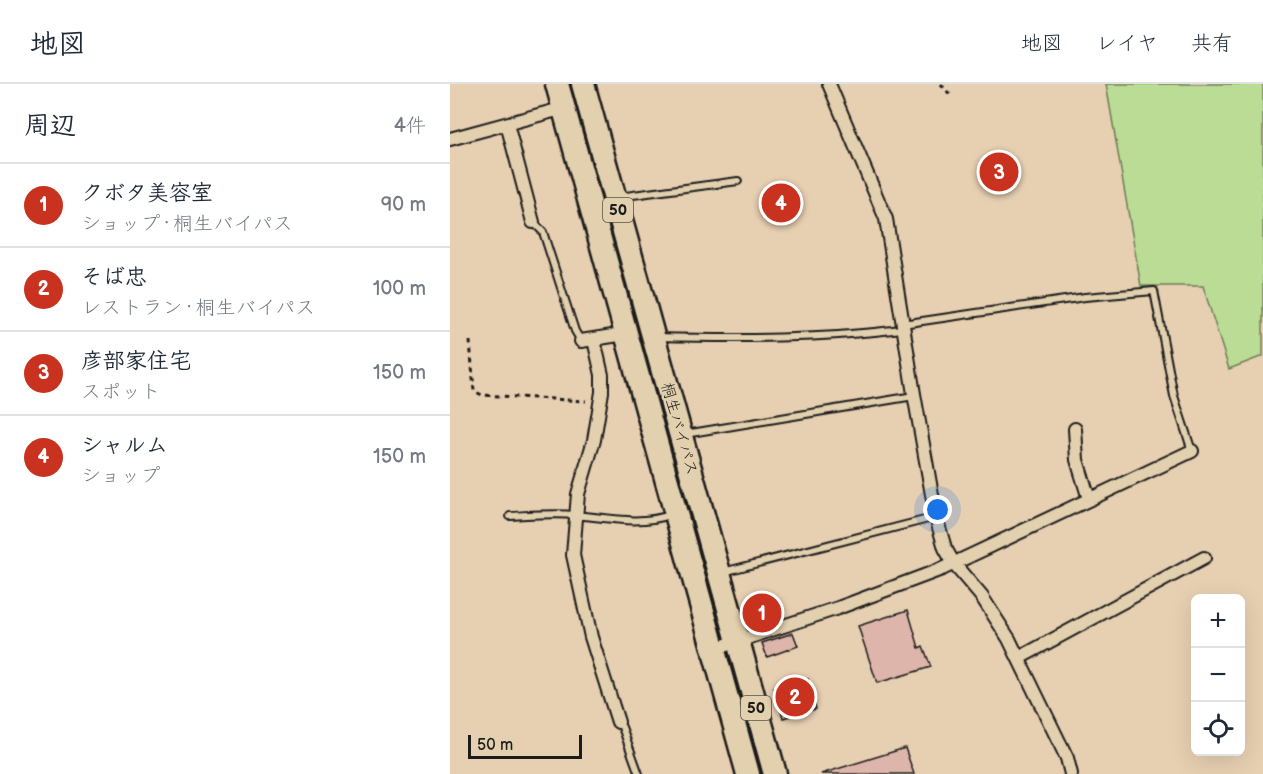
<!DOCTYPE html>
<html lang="ja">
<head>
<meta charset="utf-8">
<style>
	body { margin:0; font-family:"Balsamiq Sans","Klee One",sans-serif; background:#f6f6f7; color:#1f2937 }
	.controls { position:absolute; right:18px; bottom:18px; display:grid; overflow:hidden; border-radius:9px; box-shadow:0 6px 24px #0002 }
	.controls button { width:54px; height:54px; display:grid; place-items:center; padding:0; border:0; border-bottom:2px solid #e0e1e3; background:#fff; color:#1f2937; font:30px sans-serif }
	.scale { position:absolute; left:18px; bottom:15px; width:114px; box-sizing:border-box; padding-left:6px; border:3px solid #1c1c1c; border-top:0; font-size:16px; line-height:21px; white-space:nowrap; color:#1c1c1c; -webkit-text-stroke:4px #e2d0ae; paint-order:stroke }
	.you { position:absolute; left:488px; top:426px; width:21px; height:21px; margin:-15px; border:4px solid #fff; border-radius:50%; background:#1a73e8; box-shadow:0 0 0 9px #1a73e833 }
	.badge { display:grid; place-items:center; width:39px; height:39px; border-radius:50%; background:#c8321e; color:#fff; font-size:20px; font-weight:700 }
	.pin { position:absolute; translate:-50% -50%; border:3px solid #fff; box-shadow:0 2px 6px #0006 }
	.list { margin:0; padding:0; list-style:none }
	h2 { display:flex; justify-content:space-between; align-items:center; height:78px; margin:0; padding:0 24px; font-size:26px }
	h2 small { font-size:20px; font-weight:400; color:#747a83 }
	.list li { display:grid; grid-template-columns:39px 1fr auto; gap:18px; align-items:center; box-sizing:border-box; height:84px; padding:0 24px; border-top:2px solid #e0e1e3 }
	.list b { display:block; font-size:22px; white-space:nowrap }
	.list p { margin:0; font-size:20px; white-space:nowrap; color:#747a83 }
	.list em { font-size:20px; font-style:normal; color:#747a83 }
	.icon { flex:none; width:33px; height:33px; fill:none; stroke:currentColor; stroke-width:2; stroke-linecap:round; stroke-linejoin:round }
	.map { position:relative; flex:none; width:813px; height:690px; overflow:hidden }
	header { display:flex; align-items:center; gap:36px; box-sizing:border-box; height:84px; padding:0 30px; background:#fff; border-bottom:2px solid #e0e1e3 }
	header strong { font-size:28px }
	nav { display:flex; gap:33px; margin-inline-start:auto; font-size:21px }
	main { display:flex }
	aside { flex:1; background:#fff }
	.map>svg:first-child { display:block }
</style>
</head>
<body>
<header>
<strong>地図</strong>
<nav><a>地図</a><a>レイヤ</a><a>共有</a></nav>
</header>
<main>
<aside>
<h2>周辺<small>4件</small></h2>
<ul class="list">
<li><span class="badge">1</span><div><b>クボタ美容室</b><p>ショップ · 桐生バイパス</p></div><em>90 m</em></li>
<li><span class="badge">2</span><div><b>そば忠</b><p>レストラン · 桐生バイパス</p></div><em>100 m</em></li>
<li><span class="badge">3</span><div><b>彦部家住宅</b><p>スポット</p></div><em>150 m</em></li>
<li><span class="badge">4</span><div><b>シャルム</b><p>ショップ</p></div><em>150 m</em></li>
</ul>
</aside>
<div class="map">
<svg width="813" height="690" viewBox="0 0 813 690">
	<rect width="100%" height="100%" fill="#e7cfb1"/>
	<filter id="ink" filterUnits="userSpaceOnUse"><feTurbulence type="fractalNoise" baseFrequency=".0167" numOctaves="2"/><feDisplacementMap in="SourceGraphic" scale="12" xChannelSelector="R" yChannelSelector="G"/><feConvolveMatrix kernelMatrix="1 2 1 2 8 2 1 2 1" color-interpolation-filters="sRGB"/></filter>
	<g filter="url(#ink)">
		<path fill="#bbdc95" stroke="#6c7c58" stroke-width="1.5" d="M 656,0 L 813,0 L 813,272 L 779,285 L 753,202 L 691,202 Z"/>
		<path fill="#deb5ab" stroke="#1c1c1c" stroke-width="1.5" d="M 458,526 L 469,564 L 473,562 L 481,583 L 427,599 L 408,542 Z
			M 343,549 L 348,562 L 317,573 L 312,559 Z
			M 358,595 L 366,625 L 333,634 L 324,604 Z
			M 455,664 L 464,690 L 371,690 Z"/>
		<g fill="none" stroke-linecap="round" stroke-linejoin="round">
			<defs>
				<path id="lane" d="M 168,113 L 288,97
					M 83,138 L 93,148 L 125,247 L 131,257
					M 452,240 L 635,213 L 704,207 L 724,312 L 742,367
					M 207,253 C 289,255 371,255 452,245
					M 235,350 L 464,312
					M 60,432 C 81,431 104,429 125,431 C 159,434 190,442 223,430
					M 273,488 L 486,433
					M 168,638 L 172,643 L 189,690"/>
				<path id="street" d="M 379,0 L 436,135 L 464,310 L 486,433 L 495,464 L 504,480 L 532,513 L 559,555 L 617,674 L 621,690
					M 57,40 L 83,138
					M 0,55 L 118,23
					M 144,256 L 152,291 L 152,308 L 144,356 L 128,410 L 123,471 L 141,553 L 168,638
					M 131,257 L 175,250
					M 625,345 L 627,376 L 639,415
					M 264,565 L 388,524 L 492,485 L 742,367
					M 569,574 L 754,474"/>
				<path id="highway" d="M 107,0 L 298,690
					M 133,0 L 325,690"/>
			</defs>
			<use href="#lane" stroke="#1c1c1c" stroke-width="10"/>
			<use href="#street" stroke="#1c1c1c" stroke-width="16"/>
			<use href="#highway" stroke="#1c1c1c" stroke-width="27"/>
			<path stroke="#1c1c1c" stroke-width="3" stroke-dasharray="4.5 4.5" stroke-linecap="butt" d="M 491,0 L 502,13
				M 20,257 L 24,307 L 32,311 L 136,317"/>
			<use href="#lane" stroke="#e2d0ae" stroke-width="6"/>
			<use href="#street" stroke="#e2d0ae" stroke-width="12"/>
			<use href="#highway" stroke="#e2d0ae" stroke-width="22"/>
		</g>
	</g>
	<g text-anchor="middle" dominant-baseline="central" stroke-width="4.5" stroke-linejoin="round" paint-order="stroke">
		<g fill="#e2d0ae" stroke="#575248" stroke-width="1.5">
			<rect x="153" y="114" width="30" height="24" rx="4.5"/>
			<rect x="291" y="612" width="30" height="24" rx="4.5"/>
		</g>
		<g font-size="15" font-weight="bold" fill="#1c1c1c">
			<text x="168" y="126">50</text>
			<text x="306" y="624">50</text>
		</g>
		<g font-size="16" fill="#1c1c1c" stroke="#e2d0ae">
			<text transform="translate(229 345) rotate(74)">桐生バイパス</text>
		</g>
	</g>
</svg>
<div class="controls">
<button>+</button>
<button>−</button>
<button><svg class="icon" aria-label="locate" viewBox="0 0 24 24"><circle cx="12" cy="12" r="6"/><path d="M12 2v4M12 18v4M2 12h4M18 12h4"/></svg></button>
</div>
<div class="scale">50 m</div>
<div class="you"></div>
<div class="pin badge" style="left:312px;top:529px">1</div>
<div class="pin badge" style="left:345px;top:613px">2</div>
<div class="pin badge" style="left:549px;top:88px">3</div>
<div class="pin badge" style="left:331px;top:119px">4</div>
</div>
</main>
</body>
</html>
